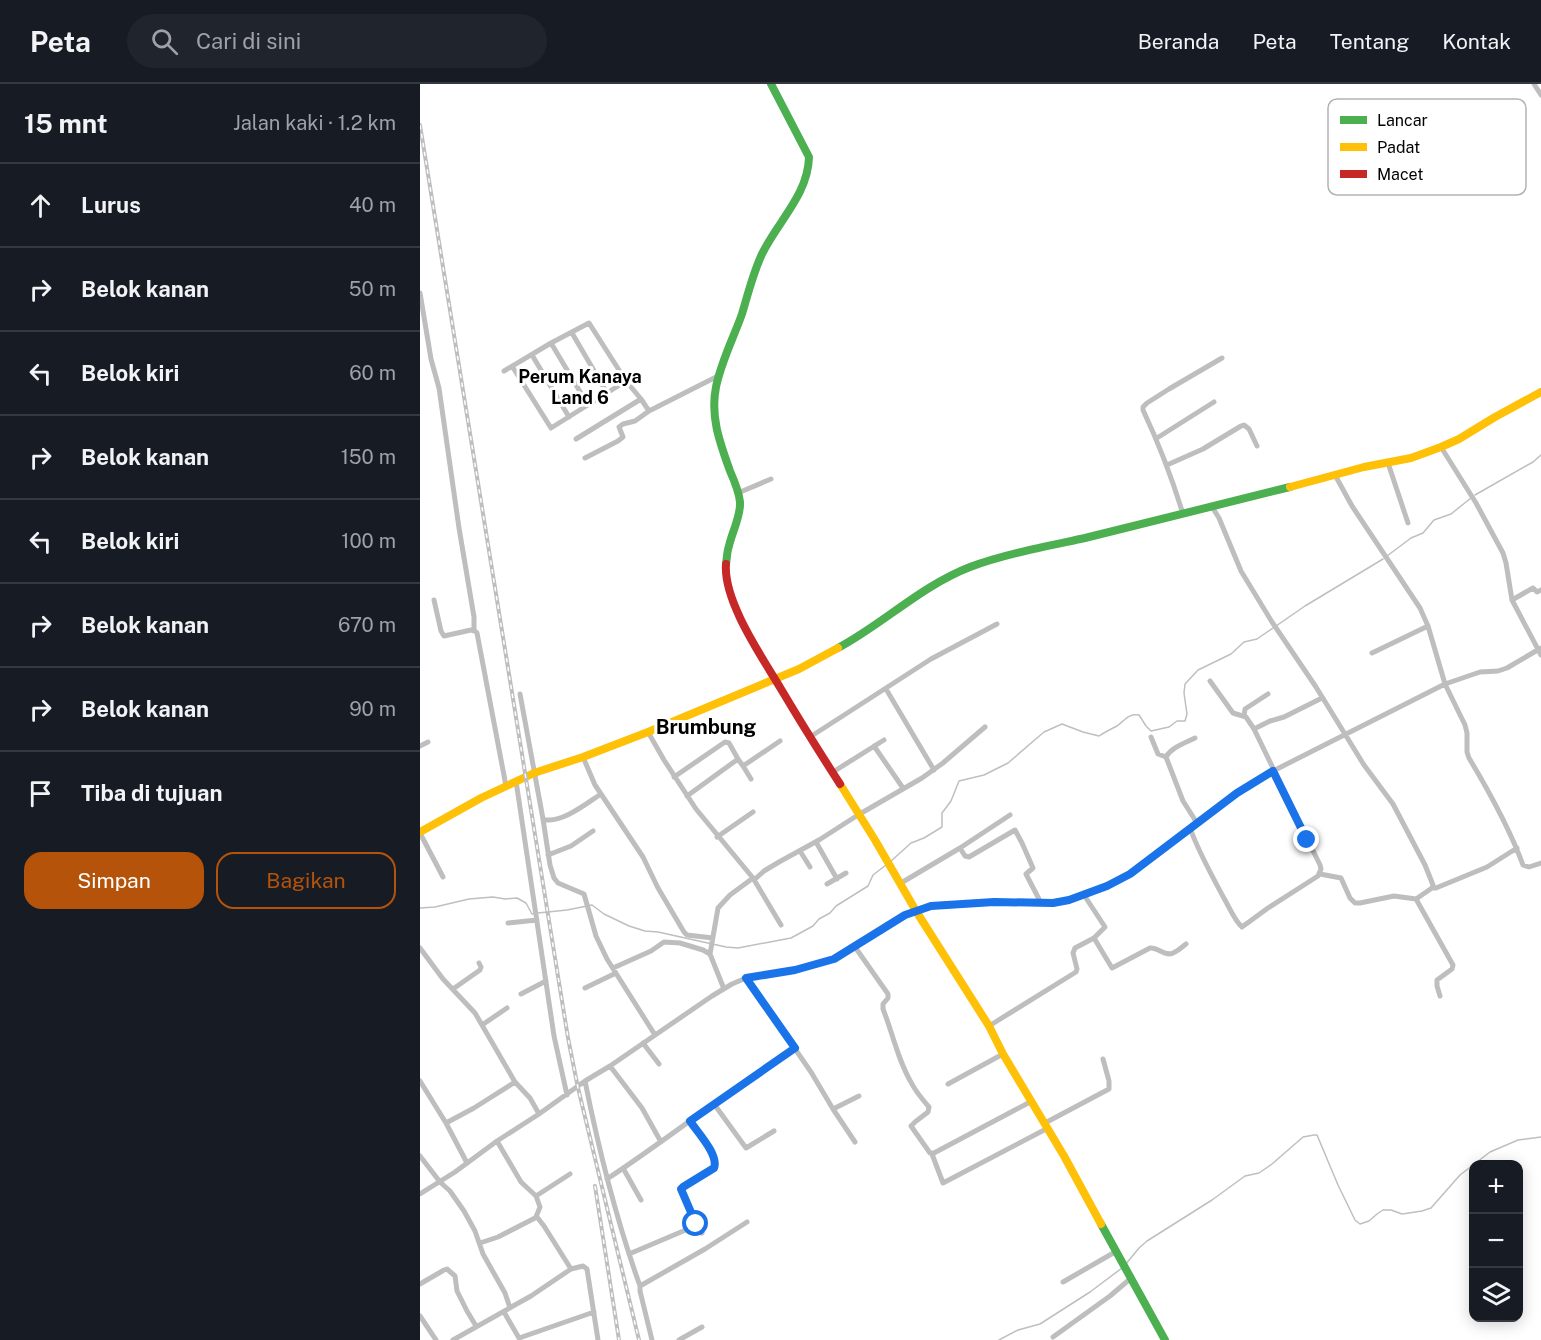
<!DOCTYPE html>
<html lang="id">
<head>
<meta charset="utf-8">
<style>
	body { margin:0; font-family:"Public Sans",sans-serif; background:#20242c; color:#f1f3f6 }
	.controls { position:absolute; right:18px; bottom:18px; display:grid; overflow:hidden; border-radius:12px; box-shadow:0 3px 15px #0003 }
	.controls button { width:54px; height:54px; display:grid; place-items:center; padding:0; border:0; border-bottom:2px solid #363941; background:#171b24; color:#f1f3f6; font:30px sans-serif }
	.stop { position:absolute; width:18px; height:18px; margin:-14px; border:4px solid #1a73e8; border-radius:50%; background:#fff }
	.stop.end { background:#1a73e8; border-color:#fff; box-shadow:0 2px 6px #0008 }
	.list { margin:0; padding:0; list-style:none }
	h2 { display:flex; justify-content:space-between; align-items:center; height:78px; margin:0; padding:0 24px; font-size:26px }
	h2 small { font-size:20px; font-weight:400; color:#9ea1a6 }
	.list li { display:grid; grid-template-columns:39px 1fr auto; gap:18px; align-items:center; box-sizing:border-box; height:84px; padding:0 24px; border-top:2px solid #363941 }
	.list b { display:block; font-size:22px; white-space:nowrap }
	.list em { font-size:20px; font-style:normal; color:#9ea1a6 }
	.actions { display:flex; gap:12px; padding:18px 24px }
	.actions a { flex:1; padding:14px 0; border:2px solid #b45309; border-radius:18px; text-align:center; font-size:21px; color:#b45309 }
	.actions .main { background:#b45309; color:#fff }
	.icon { flex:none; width:33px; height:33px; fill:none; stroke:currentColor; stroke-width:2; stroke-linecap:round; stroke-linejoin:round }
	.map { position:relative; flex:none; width:1121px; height:1256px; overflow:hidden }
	header { display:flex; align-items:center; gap:36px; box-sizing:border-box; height:84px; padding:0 30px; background:#171b24; border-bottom:2px solid #363941 }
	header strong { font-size:28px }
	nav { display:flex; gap:33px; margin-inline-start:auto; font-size:21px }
	.search { width:420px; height:54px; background:#20242c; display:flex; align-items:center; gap:15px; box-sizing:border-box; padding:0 21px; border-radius:33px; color:#9ea1a6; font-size:22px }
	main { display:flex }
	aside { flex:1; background:#171b24 }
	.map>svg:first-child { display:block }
</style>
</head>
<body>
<header>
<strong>Peta</strong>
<div class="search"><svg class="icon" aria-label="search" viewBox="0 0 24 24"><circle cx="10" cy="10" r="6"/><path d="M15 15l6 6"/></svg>Cari di sini</div>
<nav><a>Beranda</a><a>Peta</a><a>Tentang</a><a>Kontak</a></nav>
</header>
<main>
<aside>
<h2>15 mnt<small>Jalan kaki · 1.2 km</small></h2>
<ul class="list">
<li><svg class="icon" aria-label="ahead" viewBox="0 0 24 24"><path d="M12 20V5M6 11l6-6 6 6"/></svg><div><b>Lurus</b></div><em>40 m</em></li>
<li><svg class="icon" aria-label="right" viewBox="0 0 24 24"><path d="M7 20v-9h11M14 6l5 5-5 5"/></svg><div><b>Belok kanan</b></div><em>50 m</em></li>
<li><svg class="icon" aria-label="left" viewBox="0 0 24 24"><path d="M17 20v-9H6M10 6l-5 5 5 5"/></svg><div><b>Belok kiri</b></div><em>60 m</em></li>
<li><svg class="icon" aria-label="right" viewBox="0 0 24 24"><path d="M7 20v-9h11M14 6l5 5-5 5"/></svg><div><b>Belok kanan</b></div><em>150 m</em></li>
<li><svg class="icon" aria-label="left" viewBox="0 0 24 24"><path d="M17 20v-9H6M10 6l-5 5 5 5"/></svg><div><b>Belok kiri</b></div><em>100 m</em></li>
<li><svg class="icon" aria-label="right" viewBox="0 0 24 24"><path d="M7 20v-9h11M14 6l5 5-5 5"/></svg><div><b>Belok kanan</b></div><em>670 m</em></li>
<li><svg class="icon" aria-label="right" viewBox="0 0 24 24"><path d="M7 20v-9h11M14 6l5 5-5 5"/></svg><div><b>Belok kanan</b></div><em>90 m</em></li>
<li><svg class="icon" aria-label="arrive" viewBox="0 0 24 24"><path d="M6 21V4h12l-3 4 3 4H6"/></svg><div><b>Tiba di tujuan</b></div></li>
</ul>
<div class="actions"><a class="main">Simpan</a><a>Bagikan</a></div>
</aside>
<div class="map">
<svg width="1121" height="1256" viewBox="0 0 1121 1256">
	<rect width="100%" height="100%" fill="#fff"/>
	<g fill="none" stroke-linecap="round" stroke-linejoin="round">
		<path stroke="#bfbfbf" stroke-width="1.5" d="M 1055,411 L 1113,378 L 1121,371
			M 967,472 L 991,454 L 1003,449 L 1014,436 L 1031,430 L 1051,414
			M 470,778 L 491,759 L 504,754 L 522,743 L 522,729 L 531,717 L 539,697 L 564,691 L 588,679 L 624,648 L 642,640 L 663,648 L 679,652 C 685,648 691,645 697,642 C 705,636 709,629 719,631 L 726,642 L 731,647 L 749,643 L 757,637 L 765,637 L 767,630 L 764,609 L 765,600 L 778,586 L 811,570 L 824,558 L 837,555 L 885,522 L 963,475
			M 0,824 L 15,823 L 49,815 L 73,813 L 85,815 L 97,814 L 106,819 L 112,830 L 113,830
			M 118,829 L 147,826 L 172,821 L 184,830 L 209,842 L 225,847 L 238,848 L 306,863 L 318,864 L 371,854 L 393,842 L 399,835 L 410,829 L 416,822 L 448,802 L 453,791 L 466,781
			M 705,1181 L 719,1164 L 727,1157 L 792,1116 L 825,1092 L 839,1089 L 852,1080 L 883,1053 L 894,1051 L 897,1051 L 918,1101 L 935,1136 L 940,1140 L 949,1137 L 957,1130 L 963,1126 L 971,1126 L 982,1130 L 1002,1127 L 1011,1124 L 1040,1091 L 1070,1068 L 1098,1056 L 1121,1053
			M 579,1256 L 598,1246 L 620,1240 L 670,1208 L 702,1184"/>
		<path stroke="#bebebe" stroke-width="5" d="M 1114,0 L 1121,11
			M 0,209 L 11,275 L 19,304 L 39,444 L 54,533 L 54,547
			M 152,249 L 187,309
			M 131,259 L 168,321
			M 112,271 L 149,333
			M 92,282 L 131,344 L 206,297 L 221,315
			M 84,287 L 131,259 L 169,239 L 206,297
			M 737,354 L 794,318
			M 156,355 L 221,315 L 229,327
			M 1021,363 L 1056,419 L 1083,469 L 1086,479 L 1092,516 L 1121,571
			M 165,374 L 198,357 L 203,353 L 199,343 L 203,340 L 215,337 L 229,327 L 300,291
			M 968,379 L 988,439
			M 747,381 L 783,365 L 821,342 L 824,341 L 829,345 L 837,362
			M 915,391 L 932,422 L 1000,524 L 1008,542 L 1025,600 L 1045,641 L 1047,649 L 1047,668 L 1049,674 C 1070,709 1089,743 1103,781 L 1109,783 L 1121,779
			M 318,409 L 351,395
			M 792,423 L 799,434 L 821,487 L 852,538 L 896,603 L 944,681 L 973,720 L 1005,781 L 1013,801 L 1012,804 L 996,815 L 974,812 L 940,819 L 935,819 L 930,814 L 921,794 L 900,790
			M 763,430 C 752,394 739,360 723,326 L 723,323 L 727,319 L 749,305 L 802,274
			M 14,516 L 21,547 L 24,552 L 51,546 L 55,547 L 57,549 L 86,702
			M 1092,516 L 1113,504 L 1117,508 L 1121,506
			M 952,569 L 1008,542
			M 790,597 L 813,629 L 826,633 L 834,645
			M 466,605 L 514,686
			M 100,610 L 123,735 L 130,781 L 134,794 L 138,799 L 164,810 L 176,852 L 187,875 L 235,951
			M 824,632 L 825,625 L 848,610
			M 228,648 L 244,676 L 276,725 L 333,794 L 361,841
			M 390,653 L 511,575 L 577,540
			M 731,653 L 738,670 L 746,673
			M 775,654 C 765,659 752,663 746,673 L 763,717 L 777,739
			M 0,662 L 8,658
			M 454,662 L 483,704
			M 163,673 L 175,701 L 223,773 L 238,804 L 264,848 L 267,851 L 293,854
			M 323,682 L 331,695
			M 413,688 L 464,656
			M 254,693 L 305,658 L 309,659 L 318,675
			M 96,697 L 134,952 L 147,1011
			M 267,712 L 318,675 L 323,682 L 360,657
			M 123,735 C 140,741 167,719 181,710
			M 770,744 C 779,769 792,792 805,816 C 810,825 815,837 822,843 L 848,824 L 898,792 L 901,785 L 900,781 L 834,645 L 850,637 L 864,633 L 902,614
			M 0,749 L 23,793
			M 297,753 L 333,728
			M 396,758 L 417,795
			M 540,764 L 545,772 L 549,773 L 595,746 L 602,759 L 613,784 L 606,790 L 621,819
			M 380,767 L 390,783
			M 128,771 L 151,762 L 173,747
			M 334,796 L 344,787 L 359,778 L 399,756 L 438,731 L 502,694 L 523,679 L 565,643
			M 481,799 L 540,764 L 590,731
			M 407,800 L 426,789
			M 1012,804 L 1016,804 L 1067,783 L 1097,764
			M 996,815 L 1033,881 L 1032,885 L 1017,896 L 1017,902 L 1020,912
			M 88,839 L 117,836
			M 674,854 L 692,884 L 730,864 C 738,863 745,873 753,869 C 758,867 762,863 766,860
			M 435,863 L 468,910 L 468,914 L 463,920 L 463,925 C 473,950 478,977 492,1000 C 496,1008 503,1016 509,1023 L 508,1028 L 495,1038 L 491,1042 L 510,1069 L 514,1069 L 612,1017
			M 0,864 L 23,895 L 55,929 L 95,998 L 110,1014 L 119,1030
			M 290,870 L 298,824 L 310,811 L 333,794
			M 193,884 L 231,867 L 244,858 L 260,859 L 283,866 L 290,870 L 304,905
			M 326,894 L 391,988 L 413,1025 L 435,1058
			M 165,904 L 196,889
			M 33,905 L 60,886 L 61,883 L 59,879
			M 101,910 L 126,897
			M 62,941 L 87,924
			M 569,942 L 656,888 L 657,885 L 653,869 L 655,864 L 674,854 L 685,843 L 664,811
			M 223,959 L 239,980
			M 190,982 L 222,1024 L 241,1058
			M 0,997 L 26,1039 L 47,1079
			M 165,997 C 179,1067 196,1135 220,1202 L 220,1207 L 232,1256
			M 528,1000 L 583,970
			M 294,1020 L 326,1064 L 354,1047
			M 413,1025 L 439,1012
			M 26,1039 L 54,1024 L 95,998
			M 625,1039 L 689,1005 L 689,997 L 683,975
			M 77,1057 L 101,1098 L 116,1112
			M 512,1070 L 523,1099 L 628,1044
			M 0,1072 L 20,1098 L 30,1107 L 44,1127 L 55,1147 L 63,1170 L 85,1209 L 90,1224
			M 203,1084 L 221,1116
			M 187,1095 C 251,1053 310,1005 375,964
			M 0,1110 L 35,1088 L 77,1057 L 119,1030 L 165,997 L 190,982 L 292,912 L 312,900 L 326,894 L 375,886 L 414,875 L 485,832 L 496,827 L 511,822 L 574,818 L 640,818 L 687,802 L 710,790 L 817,709 L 853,687 L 1025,600 L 1060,588 L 1078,587 L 1087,584 L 1121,564
			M 116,1133 L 120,1123 L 116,1112 L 150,1090
			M 276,1140 L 282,1149
			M 60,1159 L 78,1153 L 117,1133 L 124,1142 L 151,1185
			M 209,1170 L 268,1145 L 276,1140 L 261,1107 L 263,1103 L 294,1084 L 296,1080 L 291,1066 L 270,1037
			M 643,1198 L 695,1168
			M 0,1200 L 24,1186 L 27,1185 L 35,1192 L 37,1207 L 47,1227 L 56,1242
			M 220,1202 L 285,1165 L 327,1138
			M 84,1228 L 99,1254 L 174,1228
			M 0,1232 L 16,1256
			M 633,1253 L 690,1212 L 710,1195
			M 33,1256 L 111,1212 L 151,1185 L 163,1182 L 167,1185 L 178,1256
			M 259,1256 L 282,1243"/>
		<path stroke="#4caf50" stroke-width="8" d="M 306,480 C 307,474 307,467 309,462 C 312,448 321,432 320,418 C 319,408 314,396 310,387 C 300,359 290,333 296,303 C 301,278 313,255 322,230 C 328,210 333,189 342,170 C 358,137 388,111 389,73 L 351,0
			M 418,564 C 463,540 501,502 550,483 C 585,470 628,462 665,454 C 734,437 802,420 870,403
			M 681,1140 L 745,1256"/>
		<path stroke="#ffc107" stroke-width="8" d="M 870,403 L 944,383 L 991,374 L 1021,363 L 1039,355 L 1075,333 L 1121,308
			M 420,700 L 455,756 L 496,827 L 569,942 L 583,970 L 644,1072 L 681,1140
			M 0,748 L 61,714 L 114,689 L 163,673 L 228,648 L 379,585 L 418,564"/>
		<path stroke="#c62828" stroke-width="8" d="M 306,480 C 303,517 342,573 361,605 C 380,637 400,669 420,700"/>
		<defs>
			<path id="rail" d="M 0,41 L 148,954 L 158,1004 L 219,1256
				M 175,1102 L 199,1256"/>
		</defs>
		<use href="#rail" stroke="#bebebe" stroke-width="4"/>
		<use href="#rail" stroke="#fff" stroke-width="1.5" stroke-dasharray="4.5" stroke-linecap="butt"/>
	</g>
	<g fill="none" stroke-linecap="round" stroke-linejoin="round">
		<path stroke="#1a73e8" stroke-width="8" d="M 276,1140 L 261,1105 L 263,1103 L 294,1084 C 299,1071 278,1049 270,1037 L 375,964 L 326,894 L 375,886 L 414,875 L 485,831 L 511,822 L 574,818 L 633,819 L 649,816 L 687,802 L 710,790 L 817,709 L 853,687 L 887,756"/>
	</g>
	<g text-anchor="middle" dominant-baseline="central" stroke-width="6" stroke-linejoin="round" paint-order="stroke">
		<g font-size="18" font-weight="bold" fill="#000" stroke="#fff">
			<text x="160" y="292">Perum Kanaya<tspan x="160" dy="21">Land 6</tspan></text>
		</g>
		<g font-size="20" font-weight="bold" fill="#000" stroke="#fff">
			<text x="286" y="643">Brumbung</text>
		</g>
	</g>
	<rect x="908" y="15" width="198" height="96" rx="9" fill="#fff" stroke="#b2b2b2" stroke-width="1.5"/>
	<rect x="920" y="32" width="27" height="8" fill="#4caf50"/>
	<rect x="920" y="59" width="27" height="8" fill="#ffc107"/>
	<rect x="920" y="86" width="27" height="8" fill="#c62828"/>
	<g font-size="16" fill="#000">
		<text x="957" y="42">Lancar</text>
		<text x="957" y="69">Padat</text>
		<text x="957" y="96">Macet</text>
	</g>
</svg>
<div class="controls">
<button>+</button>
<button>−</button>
<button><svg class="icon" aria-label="layers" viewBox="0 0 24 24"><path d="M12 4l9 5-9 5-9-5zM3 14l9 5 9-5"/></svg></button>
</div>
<div class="stop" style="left:276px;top:1140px"></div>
<div class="stop end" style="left:887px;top:756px"></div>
</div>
</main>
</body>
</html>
